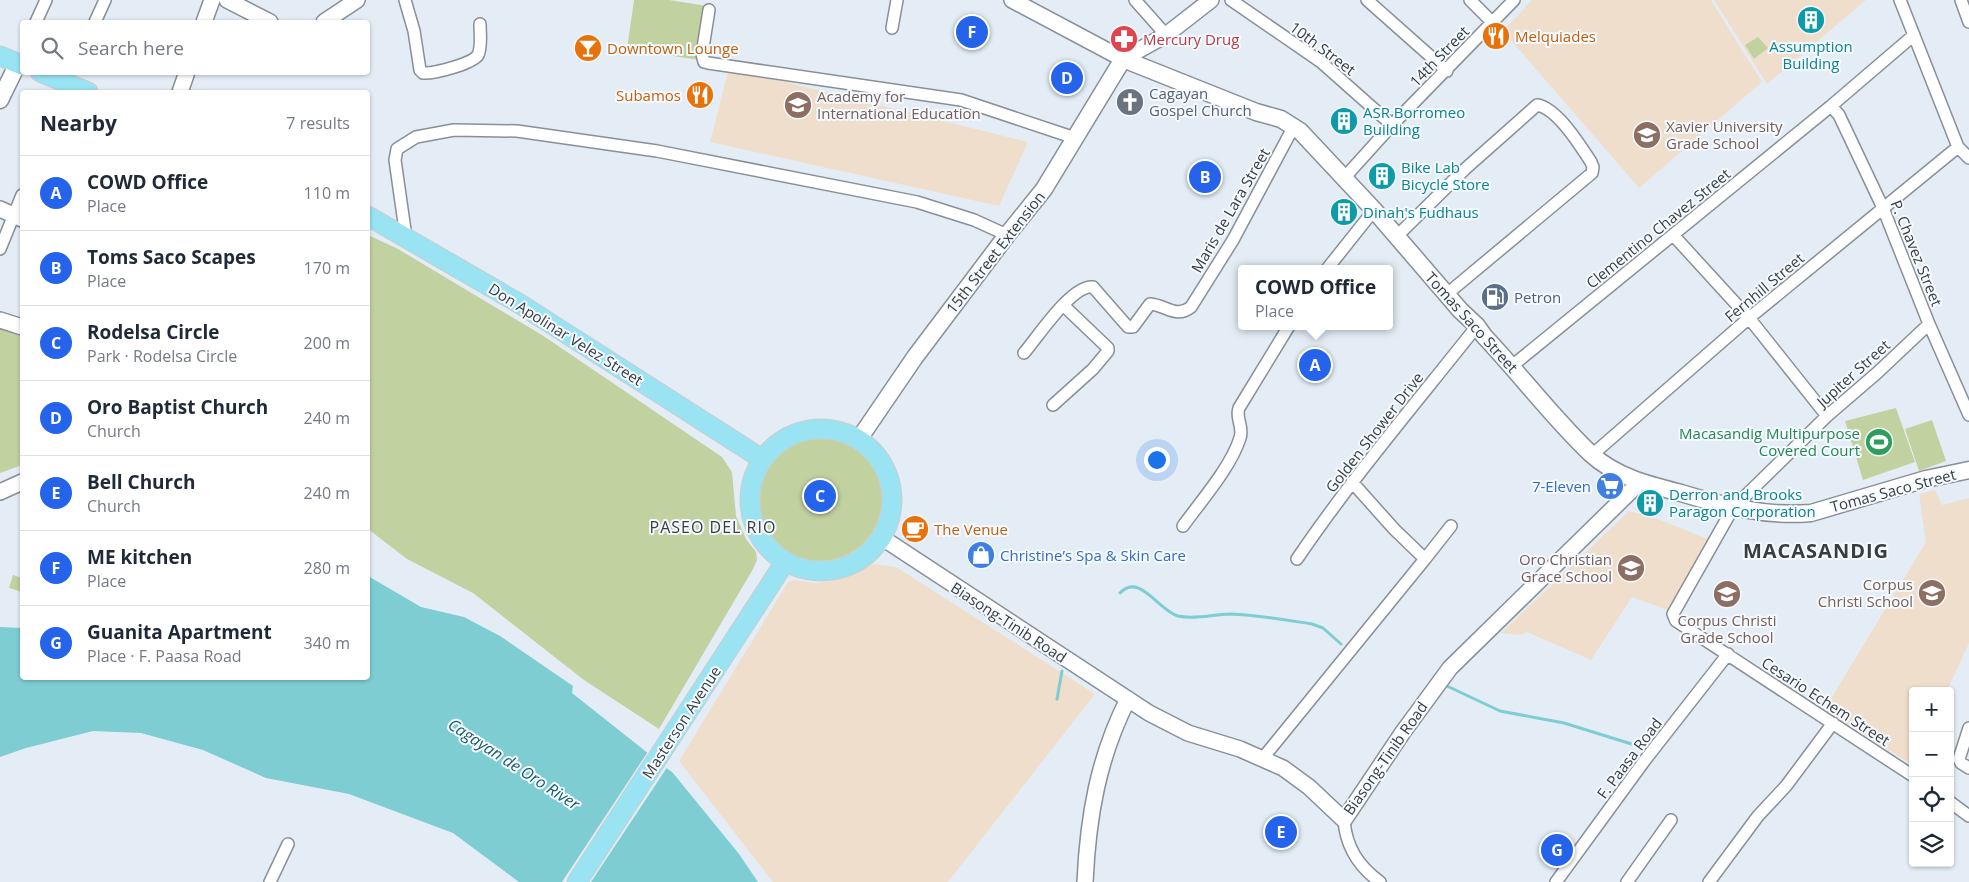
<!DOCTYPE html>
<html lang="en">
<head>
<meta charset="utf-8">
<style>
	body { margin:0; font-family:"Open Sans",sans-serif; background:#f2f2f3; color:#1f2937 }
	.controls { position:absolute; right:15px; bottom:15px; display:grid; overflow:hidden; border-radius:5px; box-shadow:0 1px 4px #0004 }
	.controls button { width:45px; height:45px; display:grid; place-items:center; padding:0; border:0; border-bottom:1px solid #e0e1e3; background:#fff; color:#1f2937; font:25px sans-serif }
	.you { position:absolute; left:1156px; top:459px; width:18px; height:18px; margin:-12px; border:4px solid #fff; border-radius:50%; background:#1a73e8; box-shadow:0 0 0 8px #1a73e833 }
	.badge { display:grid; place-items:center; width:32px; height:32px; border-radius:50%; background:#2563eb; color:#fff; font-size:16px; font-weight:700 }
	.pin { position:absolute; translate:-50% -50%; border:2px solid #fff; box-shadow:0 1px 5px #0006 }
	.popup { position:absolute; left:1238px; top:265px; width:155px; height:65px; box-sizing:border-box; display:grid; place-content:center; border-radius:5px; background:#fff; filter:drop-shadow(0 1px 4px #0005); font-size:16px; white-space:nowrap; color:#747a83 }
	.popup b { font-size:19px; color:#1f2937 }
	.popup::after { content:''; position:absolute; left:50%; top:100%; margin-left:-10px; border:10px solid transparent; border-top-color:#fff }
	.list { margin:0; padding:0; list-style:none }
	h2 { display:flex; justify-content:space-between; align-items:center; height:65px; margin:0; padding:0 20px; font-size:21px }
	h2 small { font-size:16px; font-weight:400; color:#747a83 }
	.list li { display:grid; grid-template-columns:32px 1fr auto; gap:15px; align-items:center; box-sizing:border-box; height:75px; padding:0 20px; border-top:1px solid #e0e1e3 }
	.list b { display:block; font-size:19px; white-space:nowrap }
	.list p { margin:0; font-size:16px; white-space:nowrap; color:#747a83 }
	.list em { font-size:16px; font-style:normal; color:#747a83 }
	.icon { flex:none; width:28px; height:28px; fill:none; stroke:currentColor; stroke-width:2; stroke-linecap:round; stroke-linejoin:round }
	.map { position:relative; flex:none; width:1969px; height:882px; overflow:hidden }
	.search { position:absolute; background:#fff; box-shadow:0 1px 4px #0004; left:20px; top:20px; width:350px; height:55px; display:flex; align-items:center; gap:12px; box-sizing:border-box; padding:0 18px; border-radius:5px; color:#747a83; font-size:19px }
	.panel { position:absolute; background:#fff; box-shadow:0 1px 4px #0004; left:20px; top:90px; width:350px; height:590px; border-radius:5px }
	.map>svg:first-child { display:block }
</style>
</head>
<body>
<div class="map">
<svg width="1969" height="882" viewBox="0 0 1969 882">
	<rect width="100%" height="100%" fill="#e4edf5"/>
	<path fill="#f0decd" d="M 1532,0 L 1711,0 L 1762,82 L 1639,188 L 1503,31 Z
		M 1714,0 L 1866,0 L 1767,84 Z
		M 729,68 L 1028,142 L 999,206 L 710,142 Z
		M 1935,490 L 1942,505 L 1969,498 L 1969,643 L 1947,691 L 1913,691 L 1913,765 L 1824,710 L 1926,542 L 1919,494 Z
		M 1629,511 L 1658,519 L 1710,540 L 1670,611 L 1632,597 L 1591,660 L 1527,632 L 1521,635 L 1501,633 Z
		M 874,564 L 896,567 L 1095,694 L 948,882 L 773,882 L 679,761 L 788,582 L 794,580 L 815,583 L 832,581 L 858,569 Z"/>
	<path fill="#c2d1a0" d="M 634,0 L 669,0 L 707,6 L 699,60 L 627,49 Z
		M 1758,37 L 1768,48 L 1754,59 L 1745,45 Z
		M 368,235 L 398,249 L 542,335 L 722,457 L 732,472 L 736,516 L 746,539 L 756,552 L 757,560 L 753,569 L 659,729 L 584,680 L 473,593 L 407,559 L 368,529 Z
		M 0,326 L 22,335 L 22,465 L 0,473 Z
		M 1896,408 L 1915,462 L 1863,480 L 1845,421 Z
		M 1932,420 L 1946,461 L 1919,471 L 1905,429 Z
		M758 499a62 62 0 1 1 124 0a62 62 0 1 1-124 0Z
		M 13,575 L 22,578 L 22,592 L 9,588 Z"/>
	<path fill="#7dcdd3" d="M 368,576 L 421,607 L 464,617 L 500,636 L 573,686 L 572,693 L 673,773 L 739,854 L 758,882 L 519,882 L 453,833 L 349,794 L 266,778 L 203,750 L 141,733 L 93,731 L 26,748 L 0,757 L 0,627 L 22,628 L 22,678 L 368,678 Z"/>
	<path fill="#e4edf5" d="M 649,750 L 668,766 L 591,882 L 562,882 Z"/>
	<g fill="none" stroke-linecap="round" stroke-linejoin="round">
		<path stroke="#7dcdd3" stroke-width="3" d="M 1120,593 C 1139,572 1159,611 1178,616 C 1195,620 1213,614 1231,614 C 1258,615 1286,620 1312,624 L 1323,628 L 1341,644
			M 1447,686 L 1500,711 L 1564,723 L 1638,746
			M 1057,699 L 1062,671"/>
		<defs>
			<path id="minor" d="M 405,0 L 414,31 L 420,70 L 423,73 C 433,74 472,64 478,55 C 482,47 480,33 480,24
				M 1135,0 L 1166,35
				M 1231,0 L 1321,62 L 1392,125
				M 1367,0 L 1447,71
				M 1470,0 L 1492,22
				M 1900,0 L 1958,147 L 1969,158
				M 1961,0 L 1969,22
				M 709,10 L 702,54 L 704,62 L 708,63 L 961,100 L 1075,138
				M 36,22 L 46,0
				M 95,22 L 105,0
				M 892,28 L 897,0
				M 1831,106 L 1839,115 L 1883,208 L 1929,324 L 1969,415
				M 1345,177 L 1392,125 L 1514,0
				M 1674,236 L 1749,318 L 1827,416
				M 406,237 L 395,160 L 397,149 L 416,137 L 454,130 L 517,131 L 657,151 L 917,202 L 974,220 L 1007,235
				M 1396,237 L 1465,169 L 1537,105 C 1557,108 1580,145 1591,162 L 1593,167 L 1592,173 L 1447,294
				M 0,249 L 22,195
				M 1327,269 L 1374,210
				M 1024,353 C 1037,338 1072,284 1093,287 L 1128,327 L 1133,327 L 1150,304 C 1166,305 1176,319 1191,307 L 1233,240 L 1294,126
				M 1512,366 L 1831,106 L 1914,35
				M 1053,405 L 1093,369 L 1108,351 L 1108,348 L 1063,305
				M 1592,455 L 1749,318 L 1958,147
				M 1183,526 C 1201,501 1231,467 1240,438 C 1244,427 1235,418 1239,408 L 1289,326
				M 1297,559 C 1352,478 1416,403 1477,326
				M 1425,559 L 1451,526
				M 1969,728 L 1959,759 L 1961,763 L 1969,768
				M 1263,758 L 1425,559 L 1394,529 L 1352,482
				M 1913,776 L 1676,621 L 1673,614 L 1733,508 L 1827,416 L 1877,373 L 1929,324
				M 1950,802 L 1969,816
				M 1344,820 C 1346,847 1358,866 1380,882
				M 270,882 L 288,844
				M 1556,882 L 1645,760 L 1728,654
				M 1627,882 L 1671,820
				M 1709,882 L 1758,816 L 1786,786 L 1833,723"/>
			<path id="tertiary" d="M 227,0 L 270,22
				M 1012,0 L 1123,59 L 1166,35 L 1211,0
				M 204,22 L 212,0
				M 324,22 L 357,0
				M 180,92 L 187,72
				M 0,209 L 22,219
				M 0,320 L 22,327
				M 0,492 L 22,482
				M 881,537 L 1149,713 L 1188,733 L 1240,749 L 1283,768 L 1309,787 L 1344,820 L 1403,732 L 1450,668 L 1640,482
				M 1085,882 C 1088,817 1098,758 1128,699"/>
			<path id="secondary" d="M 0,100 L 18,63
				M 859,439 L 915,357 L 1007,235 L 1044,189 L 1123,59 L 1256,112 L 1281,119 L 1300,131 L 1374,210 L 1460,310 L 1477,326 L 1484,336 C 1520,374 1553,418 1591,454 C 1616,477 1650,485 1681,493 C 1724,506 1766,517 1811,513 L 1926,479 L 1969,470"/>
			<path id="primary" d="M 0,56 L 22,65
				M 40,72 L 88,92
				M 368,216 L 520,304 L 762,459
				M750 500a71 71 0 1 1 142 0a71 71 0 1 1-142 0Z
				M 577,882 L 785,562"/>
		</defs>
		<use href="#minor" stroke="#888f97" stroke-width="14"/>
		<use href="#tertiary" stroke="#888f97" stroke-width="18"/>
		<use href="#secondary" stroke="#888f97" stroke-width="19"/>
		<use href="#primary" stroke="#cccdcd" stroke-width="21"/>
		<use href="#minor" stroke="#fff" stroke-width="11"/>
		<use href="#tertiary" stroke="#fff" stroke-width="15"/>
		<use href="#secondary" stroke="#fff" stroke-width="16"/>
		<use href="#primary" stroke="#99e3f3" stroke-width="19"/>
	</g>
	<defs>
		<symbol id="building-disc" viewBox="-11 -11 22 22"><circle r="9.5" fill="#0f9aa8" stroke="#f4faff"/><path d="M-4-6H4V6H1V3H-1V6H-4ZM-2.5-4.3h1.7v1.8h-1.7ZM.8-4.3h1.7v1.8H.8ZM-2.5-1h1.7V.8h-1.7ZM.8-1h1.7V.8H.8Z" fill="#fff"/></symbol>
		<symbol id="restaurant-disc" viewBox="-11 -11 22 22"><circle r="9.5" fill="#e8710a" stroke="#f4faff"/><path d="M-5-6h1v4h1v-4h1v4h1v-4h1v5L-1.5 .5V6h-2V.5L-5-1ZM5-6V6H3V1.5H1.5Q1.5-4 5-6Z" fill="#fff"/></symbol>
		<symbol id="pharmacy-disc" viewBox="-11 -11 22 22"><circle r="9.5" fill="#e0444e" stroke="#f4faff"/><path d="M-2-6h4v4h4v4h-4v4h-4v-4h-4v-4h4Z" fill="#fff"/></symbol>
		<symbol id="bar-disc" viewBox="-11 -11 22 22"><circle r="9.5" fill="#e8710a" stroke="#f4faff"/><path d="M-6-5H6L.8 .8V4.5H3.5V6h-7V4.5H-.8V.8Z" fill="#fff"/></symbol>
		<symbol id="church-disc" viewBox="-11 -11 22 22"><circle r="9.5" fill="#6b7280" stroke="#f4faff"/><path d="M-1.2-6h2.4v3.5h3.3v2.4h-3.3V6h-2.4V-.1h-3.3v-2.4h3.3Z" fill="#fff"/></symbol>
		<symbol id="school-disc" viewBox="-11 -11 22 22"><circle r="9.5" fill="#8d6e63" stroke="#f4faff"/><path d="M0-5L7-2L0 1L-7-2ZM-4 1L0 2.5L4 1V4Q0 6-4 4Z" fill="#fff"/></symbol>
		<symbol id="fuel-disc" viewBox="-11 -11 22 22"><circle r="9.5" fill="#5c6f8a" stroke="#f4faff"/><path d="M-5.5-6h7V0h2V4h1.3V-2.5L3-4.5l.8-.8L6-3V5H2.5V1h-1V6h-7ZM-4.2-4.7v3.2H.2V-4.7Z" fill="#fff"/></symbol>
		<symbol id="stadium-disc" viewBox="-11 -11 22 22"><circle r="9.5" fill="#2e9e5b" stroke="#f4faff"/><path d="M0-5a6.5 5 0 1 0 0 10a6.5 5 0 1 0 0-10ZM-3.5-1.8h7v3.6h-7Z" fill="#fff"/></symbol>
		<symbol id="supermarket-disc" viewBox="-11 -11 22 22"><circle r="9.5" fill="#3f7fe0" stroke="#f4faff"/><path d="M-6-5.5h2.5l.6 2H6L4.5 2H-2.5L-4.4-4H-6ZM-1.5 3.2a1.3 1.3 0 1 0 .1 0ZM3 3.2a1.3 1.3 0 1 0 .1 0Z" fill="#fff"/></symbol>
		<symbol id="cafe-disc" viewBox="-11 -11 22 22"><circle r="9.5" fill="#e8710a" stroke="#f4faff"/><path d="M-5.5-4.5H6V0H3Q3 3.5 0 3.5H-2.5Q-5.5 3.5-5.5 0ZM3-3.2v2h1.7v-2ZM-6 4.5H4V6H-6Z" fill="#fff"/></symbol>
		<symbol id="shop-disc" viewBox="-11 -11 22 22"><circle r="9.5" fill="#3f7fe0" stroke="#f4faff"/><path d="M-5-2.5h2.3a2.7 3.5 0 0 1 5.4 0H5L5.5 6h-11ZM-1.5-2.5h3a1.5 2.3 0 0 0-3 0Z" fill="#fff"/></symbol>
	</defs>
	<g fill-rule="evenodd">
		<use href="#building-disc" x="1795" y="4" width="32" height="32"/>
		<use href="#restaurant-disc" x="1480" y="20" width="32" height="32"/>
		<use href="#pharmacy-disc" x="1108" y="23" width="32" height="32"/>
		<use href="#bar-disc" x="572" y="32" width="32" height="32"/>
		<use href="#restaurant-disc" x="684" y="79" width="32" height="32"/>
		<use href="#church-disc" x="1114" y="86" width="32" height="32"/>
		<use href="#school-disc" x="782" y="89" width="32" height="32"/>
		<use href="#building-disc" x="1328" y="105" width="32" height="32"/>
		<use href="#school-disc" x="1631" y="119" width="32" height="32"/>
		<use href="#building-disc" x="1366" y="160" width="32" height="32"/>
		<use href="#building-disc" x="1328" y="196" width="32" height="32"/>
		<use href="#fuel-disc" x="1479" y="281" width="32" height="32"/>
		<use href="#stadium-disc" x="1863" y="426" width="32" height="32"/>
		<use href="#supermarket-disc" x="1594" y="470" width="32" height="32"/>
		<use href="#building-disc" x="1634" y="487" width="32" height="32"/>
		<use href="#cafe-disc" x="899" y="513" width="32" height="32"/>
		<use href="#shop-disc" x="965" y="539" width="32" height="32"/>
		<use href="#school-disc" x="1615" y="552" width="32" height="32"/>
		<use href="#school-disc" x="1916" y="577" width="32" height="32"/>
		<use href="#school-disc" x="1711" y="578" width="32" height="32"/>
	</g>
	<g text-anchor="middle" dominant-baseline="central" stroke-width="4" stroke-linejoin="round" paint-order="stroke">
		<g font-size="15" fill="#c56008" stroke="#f4faff" text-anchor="start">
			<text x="1515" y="36">Melquiades</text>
			<text x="607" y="48">Downtown Lounge</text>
			<text x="681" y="95" text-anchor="end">Subamos</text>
			<text x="934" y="529">The Venue</text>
		</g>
		<g font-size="15" fill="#be3a42" stroke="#f4faff" text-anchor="start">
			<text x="1143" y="39">Mercury Drug</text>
		</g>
		<g font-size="15" fill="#0d838f" stroke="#f4faff" text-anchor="start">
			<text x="1811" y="46" text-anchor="middle">Assumption<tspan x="1811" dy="17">Building</tspan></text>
			<text x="1363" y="112">ASR Borromeo<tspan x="1363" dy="17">Building</tspan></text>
			<text x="1401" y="167">Bike Lab<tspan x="1401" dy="17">Bicycle Store</tspan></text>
			<text x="1363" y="212">Dinah's Fudhaus</text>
			<text x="1669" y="494">Derron and Brooks<tspan x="1669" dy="17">Paragon Corporation</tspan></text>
		</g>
		<g font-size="15" fill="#3a3d40" stroke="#f4faff">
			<text transform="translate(1323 48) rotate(37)">10th Street</text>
			<text transform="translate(1439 56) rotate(-46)">14th Street</text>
			<text transform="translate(1230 210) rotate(-60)">Maris de Lara Street</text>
			<text transform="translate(1658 228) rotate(-39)">Clementino Chavez Street</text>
			<text transform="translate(995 252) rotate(-52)">15th Street Extension</text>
			<text transform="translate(1917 253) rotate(68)">P. Chavez Street</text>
			<text transform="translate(1764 287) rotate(-40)">Fernhill Street</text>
			<text transform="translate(1472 322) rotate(48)">Tomas Saco Street</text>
			<text transform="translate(566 334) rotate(32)">Don Apolinar Velez Street</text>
			<text transform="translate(1853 373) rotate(-42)">Jupiter Street</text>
			<text transform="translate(1374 432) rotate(-52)">Golden Shower Drive</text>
			<text transform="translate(1893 490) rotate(-15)">Tomas Saco Street</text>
			<text transform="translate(1009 622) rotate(33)">Biasong-Tinib Road</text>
			<text transform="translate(1826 701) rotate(33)">Cesario Echem Street</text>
			<text transform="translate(681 722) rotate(-57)">Masterson Avenue</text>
			<text transform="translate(1385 758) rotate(-55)">Biasong-Tinib Road</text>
			<text transform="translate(1629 758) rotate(-53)">F. Paasa Road</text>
		</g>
		<g font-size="15" fill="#5b616d" stroke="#f4faff" text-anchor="start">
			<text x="1149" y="93">Cagayan<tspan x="1149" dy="17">Gospel Church</tspan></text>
		</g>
		<g font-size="15" fill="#785e54" stroke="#f4faff" text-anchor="start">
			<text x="817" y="96">Academy for<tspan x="817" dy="17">International Education</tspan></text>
			<text x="1666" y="126">Xavier University<tspan x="1666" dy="17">Grade School</tspan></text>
			<text x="1612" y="559" text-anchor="end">Oro Christian<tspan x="1612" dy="17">Grace School</tspan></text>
			<text x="1913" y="584" text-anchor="end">Corpus<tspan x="1913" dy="17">Christi School</tspan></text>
			<text x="1727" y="620" text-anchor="middle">Corpus Christi<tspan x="1727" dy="17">Grade School</tspan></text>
		</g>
		<g font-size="15" fill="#4e5e75" stroke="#f4faff" text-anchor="start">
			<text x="1514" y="297">Petron</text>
		</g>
		<g font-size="15" fill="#27864d" stroke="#f4faff" text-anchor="end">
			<text x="1860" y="433">Macasandig Multipurpose<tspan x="1860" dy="17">Covered Court</tspan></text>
		</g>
		<g font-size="15" fill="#366cbe" stroke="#f4faff" text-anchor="end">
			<text x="1591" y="486">7-Eleven</text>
			<text x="1000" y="555" text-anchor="start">Christine’s Spa &amp; Skin Care</text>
		</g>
		<g font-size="16" letter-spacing="1" fill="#3a3d40" stroke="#f4faff">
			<text x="713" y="527">PASEO DEL RIO</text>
		</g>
		<g font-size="16" font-style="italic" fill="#195d61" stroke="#f4faff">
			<text transform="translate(514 764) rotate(33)">Cagayan de Oro River</text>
		</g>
		<g font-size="20" font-weight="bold" letter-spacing="1" fill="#3a3d40" stroke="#f4faff">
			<text x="1816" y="550">MACASANDIG</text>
		</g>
	</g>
</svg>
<div class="controls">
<button>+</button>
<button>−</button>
<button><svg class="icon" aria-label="locate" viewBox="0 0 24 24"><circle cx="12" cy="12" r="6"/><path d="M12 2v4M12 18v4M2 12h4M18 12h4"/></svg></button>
<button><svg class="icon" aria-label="layers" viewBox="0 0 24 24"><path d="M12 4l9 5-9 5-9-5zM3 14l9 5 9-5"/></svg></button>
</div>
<div class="you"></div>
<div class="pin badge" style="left:1315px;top:365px">A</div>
<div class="popup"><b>COWD Office</b>Place</div>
<div class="pin badge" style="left:1205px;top:177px">B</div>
<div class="pin badge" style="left:820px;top:496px">C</div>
<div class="pin badge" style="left:1067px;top:78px">D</div>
<div class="pin badge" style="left:1281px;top:832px">E</div>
<div class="pin badge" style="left:972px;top:32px">F</div>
<div class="pin badge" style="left:1557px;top:850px">G</div>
<div class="search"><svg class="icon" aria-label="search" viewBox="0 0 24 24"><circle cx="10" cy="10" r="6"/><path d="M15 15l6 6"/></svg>Search here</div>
<section class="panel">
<h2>Nearby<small>7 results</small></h2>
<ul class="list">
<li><span class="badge">A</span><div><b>COWD Office</b><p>Place</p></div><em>110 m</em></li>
<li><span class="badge">B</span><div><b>Toms Saco Scapes</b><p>Place</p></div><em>170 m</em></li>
<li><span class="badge">C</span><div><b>Rodelsa Circle</b><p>Park · Rodelsa Circle</p></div><em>200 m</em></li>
<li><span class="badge">D</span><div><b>Oro Baptist Church</b><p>Church</p></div><em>240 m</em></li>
<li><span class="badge">E</span><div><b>Bell Church</b><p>Church</p></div><em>240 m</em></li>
<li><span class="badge">F</span><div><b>ME kitchen</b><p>Place</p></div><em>280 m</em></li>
<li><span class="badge">G</span><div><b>Guanita Apartment</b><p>Place · F. Paasa Road</p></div><em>340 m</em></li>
</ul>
</section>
</div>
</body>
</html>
